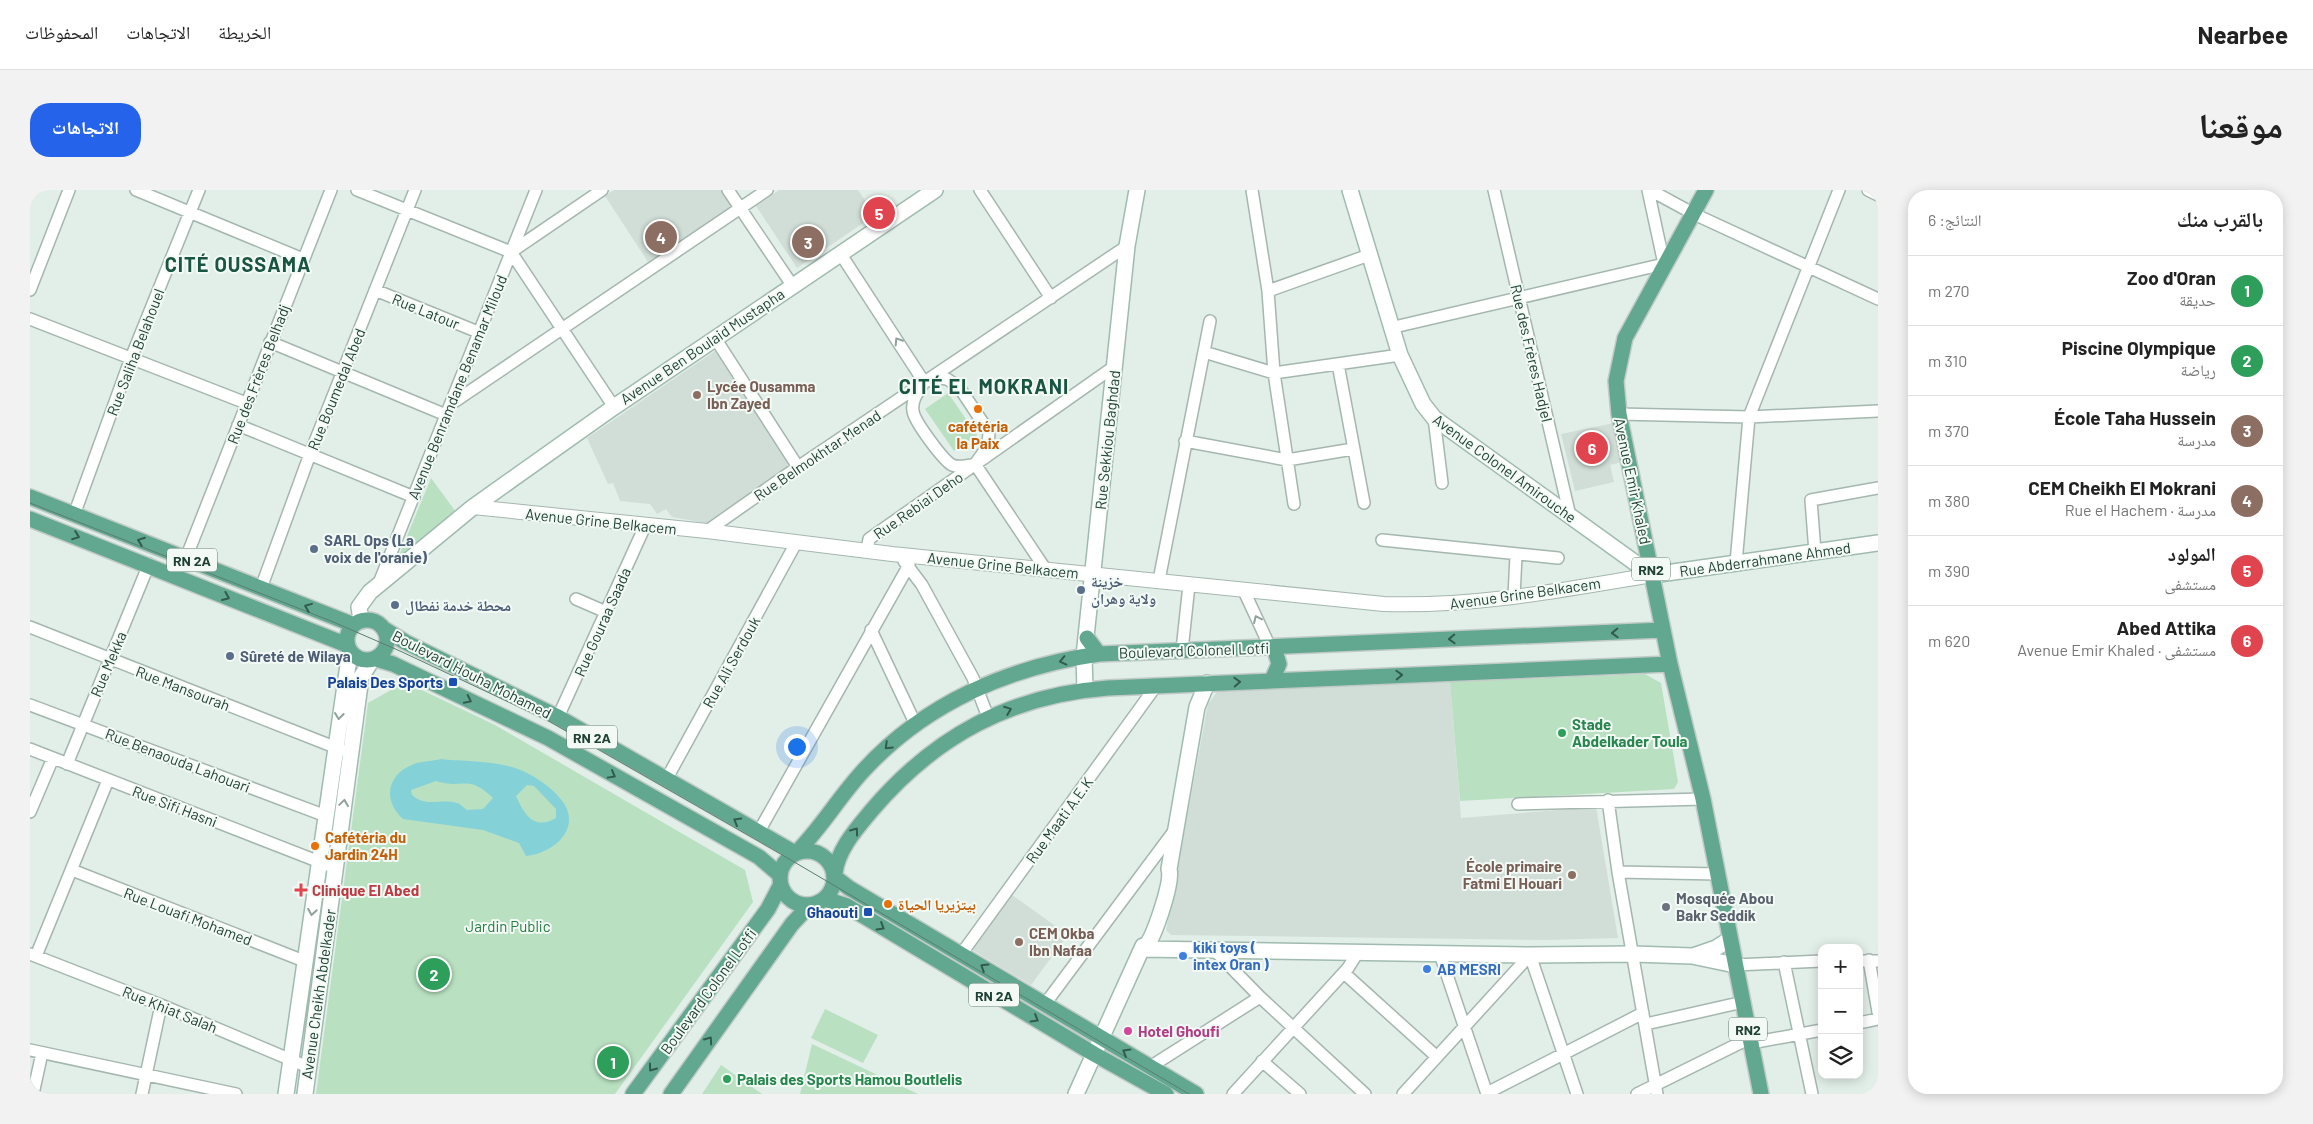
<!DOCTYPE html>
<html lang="ar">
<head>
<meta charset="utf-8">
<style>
	body { margin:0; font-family:Barlow,"Noto Naskh Arabic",sans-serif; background:#f2f2f2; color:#222; direction:rtl }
	.controls { position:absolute; right:15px; bottom:15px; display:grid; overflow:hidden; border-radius:10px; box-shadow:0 2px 12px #0003 }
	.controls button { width:45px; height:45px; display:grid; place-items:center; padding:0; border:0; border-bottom:1px solid #e0e0e0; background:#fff; color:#222; font:25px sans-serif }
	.you { position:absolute; left:766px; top:556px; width:18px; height:18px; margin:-12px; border:4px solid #fff; border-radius:50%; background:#1a73e8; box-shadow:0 0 0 8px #1a73e833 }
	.badge { display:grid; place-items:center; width:32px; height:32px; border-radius:50%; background:#2563eb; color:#fff; font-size:16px; font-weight:700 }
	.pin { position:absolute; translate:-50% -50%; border:2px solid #fff; box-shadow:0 1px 5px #0006 }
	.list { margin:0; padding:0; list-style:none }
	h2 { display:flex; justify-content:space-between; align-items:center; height:65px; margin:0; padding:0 20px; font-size:21px }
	h2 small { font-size:16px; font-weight:400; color:#767676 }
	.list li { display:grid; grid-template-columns:32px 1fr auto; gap:15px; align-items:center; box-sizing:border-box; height:70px; padding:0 20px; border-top:1px solid #e0e0e0 }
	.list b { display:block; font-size:19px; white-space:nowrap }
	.list p { margin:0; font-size:16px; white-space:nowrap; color:#767676 }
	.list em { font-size:16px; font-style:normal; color:#767676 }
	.icon { flex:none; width:28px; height:28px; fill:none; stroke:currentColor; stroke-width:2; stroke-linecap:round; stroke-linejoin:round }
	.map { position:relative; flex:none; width:1848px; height:904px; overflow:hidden; direction:ltr; border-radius:20px }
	header { display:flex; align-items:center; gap:30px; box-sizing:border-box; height:70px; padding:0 25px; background:#fff; border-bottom:1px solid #e0e0e0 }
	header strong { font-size:24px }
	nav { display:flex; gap:28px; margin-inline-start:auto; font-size:18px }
	.intro { display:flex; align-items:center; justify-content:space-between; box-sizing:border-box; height:120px; padding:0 30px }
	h1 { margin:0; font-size:35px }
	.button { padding:12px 22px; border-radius:20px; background:#2563eb; color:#fff; font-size:18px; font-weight:700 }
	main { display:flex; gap:30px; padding:0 30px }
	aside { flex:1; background:#fff; border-radius:20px; box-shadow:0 2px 12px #0003 }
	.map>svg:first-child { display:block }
</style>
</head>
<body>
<header>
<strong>Nearbee</strong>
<nav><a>الخريطة</a><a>الاتجاهات</a><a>المحفوظات</a></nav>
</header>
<div class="intro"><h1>موقعنا</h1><a class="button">الاتجاهات</a></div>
<main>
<aside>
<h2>بالقرب منك<small>النتائج: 6</small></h2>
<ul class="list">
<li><span class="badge" style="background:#2e9e5b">1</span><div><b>Zoo d'Oran</b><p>حديقة</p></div><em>270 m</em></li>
<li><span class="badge" style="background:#2e9e5b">2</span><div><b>Piscine Olympique</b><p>رياضة</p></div><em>310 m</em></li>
<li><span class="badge" style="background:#8d6e63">3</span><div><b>École Taha Hussein</b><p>مدرسة</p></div><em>370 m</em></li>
<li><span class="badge" style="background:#8d6e63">4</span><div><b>CEM Cheikh El Mokrani</b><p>مدرسة · Rue el Hachem</p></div><em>380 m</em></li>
<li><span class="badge" style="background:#e0444e">5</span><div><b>المولود</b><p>مستشفى</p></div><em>390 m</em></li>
<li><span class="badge" style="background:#e0444e">6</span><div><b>Abed Attika</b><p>مستشفى · Avenue Emir Khaled</p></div><em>620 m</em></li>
</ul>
</aside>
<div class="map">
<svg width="1848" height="904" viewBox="0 0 1848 904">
	<rect width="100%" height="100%" fill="#e2eee8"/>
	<path fill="#d0ded7" d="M 584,0 L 691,0 L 703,18 L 620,75 L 575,6 Z
		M 749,0 L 828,0 L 845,25 L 767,78 L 726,16 Z
		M 685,161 L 760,275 L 676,333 L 642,327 L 636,319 L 627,324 L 620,314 L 590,311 L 583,293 L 578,294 L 557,248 Z
		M 1584,233 L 1592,272 L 1580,275 L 1584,292 L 1545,301 L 1531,244 Z
		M 1420,492 L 1431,628 L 1566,617 L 1588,748 L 1515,750 L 1141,745 L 1136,740 L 1178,514 L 1187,502 Z
		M 982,705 L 1038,745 L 1001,795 L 941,759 Z"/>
	<path fill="#b9e1c1" d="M 918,203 L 947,245 L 924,261 L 895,219 Z
		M 401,288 L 426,322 L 366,373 Z
		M 1615,484 L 1631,493 L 1648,592 L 1644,599 L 1430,611 L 1420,492 Z
		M 375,492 L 465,535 L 715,680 L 723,712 L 585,904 L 286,904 L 338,513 Z
		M 795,819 L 848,845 L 833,873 L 781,848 Z
		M 782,854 L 888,904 L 770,904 Z
		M 691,875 L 732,904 L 672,904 Z"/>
	<path fill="#85d1d8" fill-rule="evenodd" d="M 411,569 C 439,572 472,570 497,583 C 511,590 527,602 535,615 C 550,642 520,664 496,666 L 489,653 L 453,640 L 373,629 C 352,610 357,584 384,574 C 392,571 403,571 411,569 ZM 406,591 C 433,600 437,583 463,608 L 453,619 L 437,620 C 434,618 431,614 427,613 C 411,608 396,618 382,605 L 381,600 ZM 497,595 L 504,596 L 526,619 L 526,628 C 504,641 494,624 486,606 Z"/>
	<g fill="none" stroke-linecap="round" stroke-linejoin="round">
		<defs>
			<path id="minor" d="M 106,0 L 273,69
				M 327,0 L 481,62 L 584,217
				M 698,0 L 762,95
				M 950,0 L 1021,108
				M 1222,0 L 1238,101 L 1244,183 L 1264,314
				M 1464,0 L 1540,326
				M 1620,0 L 1664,24 L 1848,109
				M 1838,0 L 1848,5
				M 481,62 L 572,0
				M 810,63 L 894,192
				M 0,100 L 39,0
				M 345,100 L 448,142
				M 1238,101 L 1339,65
				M 0,129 L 216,213
				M 1360,138 L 1634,74 L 1618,0
				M 685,148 L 768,277
				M 240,152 L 416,225
				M 1174,162 L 1244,183 L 1370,165
				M 1308,174 L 1334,313
				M 909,188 L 917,189 L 929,197 L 959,242 L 958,256 L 945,274 C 937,276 929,278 922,275 C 913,270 884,231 883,221 C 881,210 889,201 894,192 Z
				M 421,214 L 737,0
				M 1589,224 L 1719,227 L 1848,221
				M 1404,228 L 1412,293
				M 208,235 L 384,307
				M 1155,251 L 1257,270 L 1323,259
				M 945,274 L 1016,380
				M 44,325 L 101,168 L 169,0
				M 677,341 L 768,277 L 1097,56
				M 1352,350 L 1528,368
				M 837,360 L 839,349 L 1085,176
				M 1785,362 L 1781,310 L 1848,298
				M 156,368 L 301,0
				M 874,371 L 892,395 L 943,488 L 958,527
				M 1706,373 L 1719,227 L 1809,0
				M 1129,390 L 1180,131
				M 349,393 L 506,0
				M 231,398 L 280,264 L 385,0
				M 1214,401 L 1240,457
				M 1484,407 L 1486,365
				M 546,409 L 576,422
				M 0,437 L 312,560
				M 841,440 L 885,533
				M 1152,460 L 1159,395
				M 0,515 L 296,626
				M 528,527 L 615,336
				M 0,559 L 305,678
				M 37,574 L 119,374
				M 636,590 L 766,353
				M 1578,610 L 1588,682 L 1627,904
				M 1488,614 L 1673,609
				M 0,622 L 23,568
				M 728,643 L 879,375
				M 42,680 L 274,771
				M 1588,682 L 1688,684
				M 1185,761 L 1230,807 L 1335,904
				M 932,763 L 1126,496
				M 0,764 L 131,815 L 278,877
				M 1410,764 L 1457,904
				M 6,766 L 78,590
				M 1839,770 L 1848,822
				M 1829,771 L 1848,771
				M 1754,772 L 1782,904
				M 1705,775 L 1792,771
				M 1314,783 L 1407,867
				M 1015,814 L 1144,641
				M 1829,833 L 1848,829
				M 1616,834 L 1713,812
				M 1721,853 L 1792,840
				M 0,860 L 206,904
				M 1232,871 L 1270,904
				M 1120,877 L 1230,807
				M 1457,903 L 1613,823
				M 3,904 L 12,863
				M 112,904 L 131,815
				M 1203,904 L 1318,778 L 1328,762
				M 1373,904 L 1500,765 L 1547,904
				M 1607,904 L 1720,848"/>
			<path id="tertiary" d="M 443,317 L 677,341 L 862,364 L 1354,414 C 1447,417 1531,400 1622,385"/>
			<path id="secondary" d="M 1320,0 L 1370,165 L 1393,214 L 1404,228 L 1622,385 L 1848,353
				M 331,431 L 329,417 L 340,402 L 443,317 L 584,217 L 905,0
				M 1055,500 L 1054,466 L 1097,56 L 1107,0
				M 1112,759 L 1500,765 L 1603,764 L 1662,766 L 1705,775
				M 1663,766 L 1686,758 L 1700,749
				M 256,904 L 320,461
				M 275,904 L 331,487 L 342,470
				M 1046,904 L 1113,756 L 1117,755 C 1125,743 1143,692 1139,679 L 1167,517 L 1177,493"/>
			<path id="primary" d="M 1676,0 L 1595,148 L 1586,191 L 1589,224 L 1640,474 L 1673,609 L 1731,904
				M 0,307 L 324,435
				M 0,329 L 317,455
				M317 450a20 20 0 1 1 40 0a20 20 0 1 1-40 0Z
				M 354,439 L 375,452 L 528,527 L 765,663
				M 1057,448 L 1069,464
				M 346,469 L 363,474 L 518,548 L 729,667 L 750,685
				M 1242,490 L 1249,474 L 1244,457
				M750 688a27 27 0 1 1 54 0a27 27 0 1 1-54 0Z
				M 766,663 C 791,638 809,607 833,581 C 895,513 979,477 1069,464 L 1633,440
				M 805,684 C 807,660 827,638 842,620 C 905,546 981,505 1078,498 L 1640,474
				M 806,688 L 819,698 L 1166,904
				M 603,904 L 738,719 L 750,696
				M 641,904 L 762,734 L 777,718 L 795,709 L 817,716 L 1064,864 L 1136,904"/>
		</defs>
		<use href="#minor" stroke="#a4b7af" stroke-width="14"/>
		<use href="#tertiary" stroke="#a4b7af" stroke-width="16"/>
		<use href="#secondary" stroke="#9fbbaf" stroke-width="18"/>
		<use href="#primary" stroke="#c1cac7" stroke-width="18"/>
		<use href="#minor" stroke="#fff" stroke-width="11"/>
		<use href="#tertiary" stroke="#fff" stroke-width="14"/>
		<use href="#secondary" stroke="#fff" stroke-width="15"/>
		<use href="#primary" stroke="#62a891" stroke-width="15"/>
		<path stroke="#5b7c71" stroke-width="1" d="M 0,313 L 301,431 L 370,461 L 517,530 L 737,656 L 1159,904"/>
	</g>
	<defs><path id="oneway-chevron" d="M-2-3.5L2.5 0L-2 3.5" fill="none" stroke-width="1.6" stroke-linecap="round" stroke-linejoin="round" transform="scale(1.25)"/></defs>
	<g stroke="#90a09a">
		<use href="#oneway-chevron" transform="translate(868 151) rotate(-123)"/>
		<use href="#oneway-chevron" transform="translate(1227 429) rotate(-115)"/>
		<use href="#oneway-chevron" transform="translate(309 526) rotate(97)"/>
		<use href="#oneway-chevron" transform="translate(314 613) rotate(-82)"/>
		<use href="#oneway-chevron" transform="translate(282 722) rotate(99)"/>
	</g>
	<g stroke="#305b4d">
		<use href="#oneway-chevron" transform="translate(46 346) rotate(21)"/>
		<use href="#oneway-chevron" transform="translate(111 351) rotate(-159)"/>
		<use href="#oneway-chevron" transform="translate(196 407) rotate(23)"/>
		<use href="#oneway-chevron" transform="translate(278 417) rotate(-158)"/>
		<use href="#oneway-chevron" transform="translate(1585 443) rotate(178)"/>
		<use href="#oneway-chevron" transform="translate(1422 449) rotate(178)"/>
		<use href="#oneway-chevron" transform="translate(1033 471) rotate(167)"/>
		<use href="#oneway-chevron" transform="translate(1369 485) rotate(-2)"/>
		<use href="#oneway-chevron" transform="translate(1207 492) rotate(-3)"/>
		<use href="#oneway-chevron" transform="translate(438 510) rotate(26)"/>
		<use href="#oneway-chevron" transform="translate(978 520) rotate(-21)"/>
		<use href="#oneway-chevron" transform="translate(858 556) rotate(136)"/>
		<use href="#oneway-chevron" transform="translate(582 585) rotate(29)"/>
		<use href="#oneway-chevron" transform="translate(707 631) rotate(-150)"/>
		<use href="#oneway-chevron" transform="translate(825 641) rotate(-54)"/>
		<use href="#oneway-chevron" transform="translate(851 737) rotate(31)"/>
		<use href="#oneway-chevron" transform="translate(954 777) rotate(-148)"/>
		<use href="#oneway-chevron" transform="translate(1005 829) rotate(31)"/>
		<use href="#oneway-chevron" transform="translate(679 850) rotate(-55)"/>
		<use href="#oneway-chevron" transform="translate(1096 862) rotate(-149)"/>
		<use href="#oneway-chevron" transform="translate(622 878) rotate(126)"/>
	</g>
	<g fill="#8d6e63" stroke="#f3faf6" stroke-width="2">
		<circle cx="667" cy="205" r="5"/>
		<circle cx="1542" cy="685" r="5"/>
		<circle cx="989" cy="752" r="5"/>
	</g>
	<g fill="#e8710a" stroke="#f3faf6" stroke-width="2">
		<circle cx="948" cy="219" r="5"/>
		<circle cx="285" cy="656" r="5"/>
		<circle cx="858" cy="714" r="5"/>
	</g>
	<g fill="#5c6f8a" stroke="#f3faf6" stroke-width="2">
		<circle cx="284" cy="359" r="5"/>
		<circle cx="1051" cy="400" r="5"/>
		<circle cx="365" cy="415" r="5"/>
		<circle cx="200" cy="466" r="5"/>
	</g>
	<g fill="#1a4fb4" stroke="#f3faf6" stroke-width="2">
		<rect x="418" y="487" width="10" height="10" rx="2.5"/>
		<rect x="833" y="717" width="10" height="10" rx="2.5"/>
	</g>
	<g fill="#2e9e5b" stroke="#f3faf6" stroke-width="2">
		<circle cx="1532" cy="543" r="5"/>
		<circle cx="697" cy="889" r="5"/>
	</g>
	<path fill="#e0444e" stroke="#f3faf6" stroke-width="2" d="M268.5 692.5h5v5h5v5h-5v5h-5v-5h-5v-5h5z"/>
	<circle fill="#6b7280" stroke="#f3faf6" stroke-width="2" cx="1636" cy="717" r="5"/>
	<g fill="#3f7fe0" stroke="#f3faf6" stroke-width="2">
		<circle cx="1153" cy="766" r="5"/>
		<circle cx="1397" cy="779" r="5"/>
	</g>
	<circle fill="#d1479c" stroke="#f3faf6" stroke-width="2" cx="1098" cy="841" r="5"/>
	<g text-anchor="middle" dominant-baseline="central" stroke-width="4" stroke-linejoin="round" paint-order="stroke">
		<g fill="#f3faf6" stroke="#5f7870" stroke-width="1">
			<rect x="137" y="358.5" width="50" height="23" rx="4"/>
			<rect x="1602" y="367.5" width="38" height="23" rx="4"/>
			<rect x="537" y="535.5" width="50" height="23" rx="4"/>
			<rect x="939" y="793.5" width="50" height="23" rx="4"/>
			<rect x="1699" y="827.5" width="38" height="23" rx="4"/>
		</g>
		<g font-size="14" font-weight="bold" fill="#204136">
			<text x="162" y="370">RN 2A</text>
			<text x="1621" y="379">RN2</text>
			<text x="562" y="547">RN 2A</text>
			<text x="964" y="805">RN 2A</text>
			<text x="1718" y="839">RN2</text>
		</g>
		<g font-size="15" fill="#204136" stroke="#f3faf6">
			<text transform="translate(396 121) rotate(22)">Rue Latour</text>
			<text transform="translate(672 156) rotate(-34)">Avenue Ben Boulaid Mustapha</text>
			<text transform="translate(105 162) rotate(-69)">Rue Saliha Belahouel</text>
			<text transform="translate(1502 163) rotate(77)">Rue des Frères Hadjel</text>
			<text transform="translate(228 184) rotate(-69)">Rue des Frères Belhadj</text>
			<text transform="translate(427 197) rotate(-68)">Avenue Benramdane Benamar Miloud</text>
			<text transform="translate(306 199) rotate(-68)">Rue Boumedal Abed</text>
			<text transform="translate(1077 250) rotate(-84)">Rue Sekkiou Baghdad</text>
			<text transform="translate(787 265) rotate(-34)">Rue Belmokhtar Menad</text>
			<text transform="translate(1475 278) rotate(36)">Avenue Colonel Amirouche</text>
			<text transform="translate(1603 291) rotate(78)">Avenue Emir Khaled</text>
			<text transform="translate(888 315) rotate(-35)">Rue Rebiai Deho</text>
			<text transform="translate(571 331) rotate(6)">Avenue Grine Belkacem</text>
			<text transform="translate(1735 369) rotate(-8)">Rue Abderrahmane Ahmed</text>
			<text transform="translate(973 375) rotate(6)">Avenue Grine Belkacem</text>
			<text transform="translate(1495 403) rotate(-8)">Avenue Grine Belkacem</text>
			<text transform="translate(572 432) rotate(-66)">Rue Gouraa Saada</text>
			<text transform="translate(1164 460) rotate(-2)">Boulevard Colonel Lotfi</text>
			<text transform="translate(701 472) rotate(-61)">Rue Ali Serdouk</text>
			<text transform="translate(78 474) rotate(-67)">Rue Mekka</text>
			<text transform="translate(442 484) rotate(27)">Boulevard Houha Mohamed</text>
			<text transform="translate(153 498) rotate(21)">Rue Mansourah</text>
			<text transform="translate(148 570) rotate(21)">Rue Benaouda Lahouari</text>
			<text transform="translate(145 616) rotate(21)">Rue Sifi Hasni</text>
			<text transform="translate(1029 630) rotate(-54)">Rue Maati A.E.K</text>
			<text transform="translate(158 726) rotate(21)">Rue Louafi Mohamed</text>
			<text transform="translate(678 801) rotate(-54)">Boulevard Colonel Lotfi</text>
			<text transform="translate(288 804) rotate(-82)">Avenue Cheikh Abdelkader</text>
			<text transform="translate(140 819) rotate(22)">Rue Khiat Salah</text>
		</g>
		<g font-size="15" font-weight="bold" fill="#785e54" stroke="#f3faf6" text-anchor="start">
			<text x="677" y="196">Lycée Ousamma<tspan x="677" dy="17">Ibn Zayed</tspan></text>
			<text x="1532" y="676" text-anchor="end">École primaire<tspan x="1532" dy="17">Fatmi El Houari</tspan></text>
			<text x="999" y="743">CEM Okba<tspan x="999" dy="17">Ibn Nafaa</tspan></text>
		</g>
		<g font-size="15" font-weight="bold" fill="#c56008" stroke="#f3faf6" text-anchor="start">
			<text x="948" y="236" text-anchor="middle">cafétéria<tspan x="948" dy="17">la Paix</tspan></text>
			<text x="295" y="647">Cafétéria du<tspan x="295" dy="17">Jardin 24H</tspan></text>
			<text x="868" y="714">بيتزيريا الحياة</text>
		</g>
		<g font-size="15" font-weight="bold" fill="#4e5e75" stroke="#f3faf6" text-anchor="start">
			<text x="294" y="350">SARL Ops (La<tspan x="294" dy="17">voix de l'oranie)</tspan></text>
			<text x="1061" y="391">خزينة<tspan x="1061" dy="17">ولاية وهران</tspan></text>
			<text x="375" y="415">محطة خدمة نفطال</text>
			<text x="210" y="466">Sûreté de Wilaya</text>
		</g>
		<g font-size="15" font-weight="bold" fill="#164399" stroke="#f3faf6" text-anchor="end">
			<text x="413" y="492">Palais Des Sports</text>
			<text x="828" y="722">Ghaouti</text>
		</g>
		<g font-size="15" font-weight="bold" fill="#27864d" stroke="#f3faf6" text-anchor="start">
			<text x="1542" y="534">Stade<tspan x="1542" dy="17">Abdelkader Toula</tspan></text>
			<text x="707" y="889">Palais des Sports Hamou Boutlelis</text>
		</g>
		<g font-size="15" font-weight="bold" fill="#be3a42" stroke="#f3faf6" text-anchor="start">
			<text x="282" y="700">Clinique El Abed</text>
		</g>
		<g font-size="15" font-weight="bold" fill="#5b616d" stroke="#f3faf6" text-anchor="start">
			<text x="1646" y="708">Mosquée Abou<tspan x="1646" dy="17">Bakr Seddik</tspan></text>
		</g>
		<g font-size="15" fill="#267c41" stroke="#f3faf6">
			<text x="478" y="736">Jardin Public</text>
		</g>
		<g font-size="15" font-weight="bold" fill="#366cbe" stroke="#f3faf6" text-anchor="start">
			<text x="1163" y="757">kiki toys (<tspan x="1163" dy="17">intex Oran )</tspan></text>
			<text x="1407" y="779">AB MESRI</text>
		</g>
		<g font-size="15" font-weight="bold" fill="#b23c85" stroke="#f3faf6" text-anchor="start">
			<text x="1108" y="841">Hotel Ghoufi</text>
		</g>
		<g font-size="20" font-weight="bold" letter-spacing="1" fill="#1a5543" stroke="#f3faf6">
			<text x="208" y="74">CITÉ OUSSAMA</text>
			<text x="954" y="196">CITÉ EL MOKRANI</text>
		</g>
	</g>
</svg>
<div class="controls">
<button>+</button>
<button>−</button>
<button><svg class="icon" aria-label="layers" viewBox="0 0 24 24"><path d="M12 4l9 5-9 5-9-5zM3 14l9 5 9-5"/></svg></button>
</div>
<div class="you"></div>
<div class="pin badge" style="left:583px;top:872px;background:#2e9e5b">1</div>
<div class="pin badge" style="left:404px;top:784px;background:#2e9e5b">2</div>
<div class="pin badge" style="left:778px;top:52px;background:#8d6e63">3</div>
<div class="pin badge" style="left:631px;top:47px;background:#8d6e63">4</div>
<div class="pin badge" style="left:849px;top:23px;background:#e0444e">5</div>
<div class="pin badge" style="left:1562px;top:258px;background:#e0444e">6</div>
</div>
</main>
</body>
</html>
